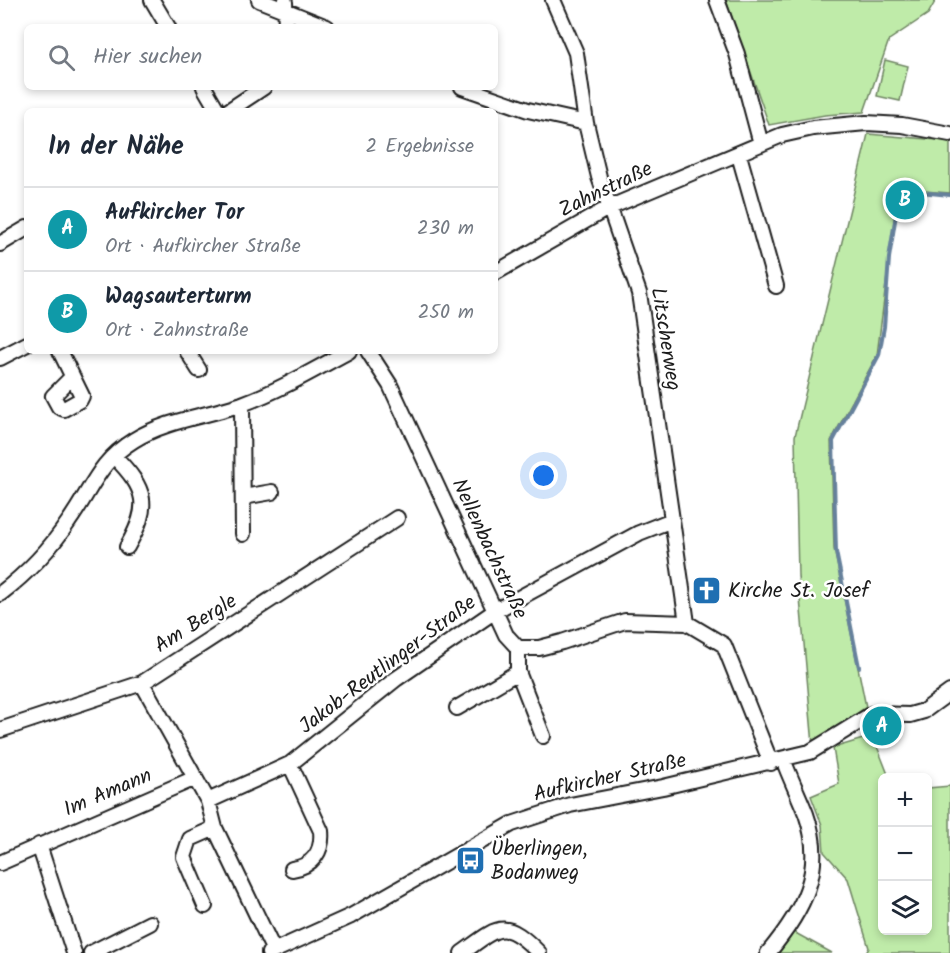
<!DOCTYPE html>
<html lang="de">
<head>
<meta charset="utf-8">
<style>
	body { margin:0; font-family:Kalam,sans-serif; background:#f2f2f3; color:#1f2937 }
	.controls { position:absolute; right:18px; bottom:18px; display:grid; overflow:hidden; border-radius:9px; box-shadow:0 3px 9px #0003 }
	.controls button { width:54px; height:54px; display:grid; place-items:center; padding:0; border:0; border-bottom:2px solid #e0e1e3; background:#fff; color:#1f2937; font:30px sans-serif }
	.you { position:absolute; left:544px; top:476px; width:21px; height:21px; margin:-15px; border:4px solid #fff; border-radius:50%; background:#1a73e8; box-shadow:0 0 0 9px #1a73e833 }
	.badge { display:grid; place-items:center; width:39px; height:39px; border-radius:50%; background:#1f6fb2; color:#fff; font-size:20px; font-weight:700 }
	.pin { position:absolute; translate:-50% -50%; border:3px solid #fff; box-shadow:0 2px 6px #0006 }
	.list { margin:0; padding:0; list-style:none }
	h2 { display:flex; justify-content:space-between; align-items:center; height:78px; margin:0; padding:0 24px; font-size:26px }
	h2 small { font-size:20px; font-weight:400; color:#747a83 }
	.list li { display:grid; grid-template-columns:39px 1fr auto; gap:18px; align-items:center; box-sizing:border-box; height:84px; padding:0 24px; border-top:2px solid #e0e1e3 }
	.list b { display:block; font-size:22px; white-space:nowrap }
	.list p { margin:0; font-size:20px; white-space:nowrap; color:#747a83 }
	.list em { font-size:20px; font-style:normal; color:#747a83 }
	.icon { flex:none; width:33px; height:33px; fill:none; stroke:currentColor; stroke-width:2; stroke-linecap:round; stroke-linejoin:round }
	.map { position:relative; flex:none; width:950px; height:953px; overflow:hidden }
	.search { position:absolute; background:#fff; box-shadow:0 3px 9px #0003; left:24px; top:24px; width:474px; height:66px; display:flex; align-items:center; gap:15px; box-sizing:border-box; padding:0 21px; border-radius:9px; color:#747a83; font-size:22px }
	.panel { position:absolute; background:#fff; box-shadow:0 3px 9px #0003; left:24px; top:108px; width:474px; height:246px; border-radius:9px }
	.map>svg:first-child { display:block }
</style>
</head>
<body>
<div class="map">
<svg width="950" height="953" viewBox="0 0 950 953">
	<rect width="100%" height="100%" fill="#fff"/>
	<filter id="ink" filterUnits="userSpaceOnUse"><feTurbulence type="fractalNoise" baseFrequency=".0167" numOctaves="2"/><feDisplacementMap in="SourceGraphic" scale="12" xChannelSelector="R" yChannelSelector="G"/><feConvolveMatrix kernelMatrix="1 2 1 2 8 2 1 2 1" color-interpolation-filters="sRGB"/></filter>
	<g filter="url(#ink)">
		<path fill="#bfeba9" stroke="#6e8462" stroke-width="1.5" d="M 726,0 L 936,0 L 928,14 L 889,40 L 864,112 L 825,115 L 769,125 Z
			M 885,60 L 908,66 L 900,101 L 877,96 Z
			M 868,134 L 950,141 L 950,193 L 898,189 L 877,355 L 831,441 L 834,549 L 866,707 L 813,745 L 798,576 L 795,436 Z
			M 873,736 L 889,777 L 882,778 L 882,930 L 928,930 L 928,788 L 950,786 L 950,953 L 866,953 L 869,948 L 848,879 L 824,852 L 822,825 L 811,796 L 839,784 L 833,748 Z
			M 788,929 L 832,953 L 768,953 Z"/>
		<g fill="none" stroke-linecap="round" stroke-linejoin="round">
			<path stroke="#66819c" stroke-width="4" d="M 859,667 L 836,552 L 833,441 L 879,355 L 884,327 L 889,258 L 900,190 L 950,195"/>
			<defs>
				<path id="minor" d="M 152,0 L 168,27
					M 259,0 L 327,27
					M 553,0 L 576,53 L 586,123 L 599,177 L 639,293 L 687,623
					M 717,0 L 737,54 L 761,144
					M 285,2 L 286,27
					M 204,87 L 218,111
					M 462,87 L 528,110 L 586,123
					M 228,111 L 264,87
					M 739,155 L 776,286
					M 0,244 L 27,228
					M 495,273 L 608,208 L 782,135 L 813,128 L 866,123 L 902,125 L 950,134
					M 60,351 L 82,396 L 80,400 L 64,409 L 59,407 L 53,396 L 72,377
					M 187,351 L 199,370
					M 368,351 L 390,385 L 506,635 L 518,648 L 539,648 L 562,642 L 625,621 L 687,623 L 724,645 L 771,763
					M 0,358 L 27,344
					M 242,404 L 243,534
					M 114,456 C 147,490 151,505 127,547
					M 243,497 L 272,492
					M 0,594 C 26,574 51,548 69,521 C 92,489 98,462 134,440 C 166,420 207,416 242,404 C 280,390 314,370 349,351
					M 518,648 L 518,672 L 543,736
					M 142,683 L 208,801
					M 457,708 L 518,672
					M 874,714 L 910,715 L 924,711 L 950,692
					M 0,730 L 142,683 L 397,518
					M 290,764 L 321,831 C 323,851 313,866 292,869
					M 39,845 L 74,953
					M 0,863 L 193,779
					M 205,906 L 184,857 L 190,839 L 215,828
					M 274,951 L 215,828 L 208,801 L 290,764 L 396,679 L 495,611 L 639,533 L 672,520
					M 91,953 L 150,923
					M 269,953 L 351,916 L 512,824 L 570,805 L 663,787 L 810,752 L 872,714
					M 462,953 C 498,927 504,917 539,953
					M 768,953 C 803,911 826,870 806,814 C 799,796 790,778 783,759"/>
			</defs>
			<use href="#minor" stroke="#1c1c1c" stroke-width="18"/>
			<use href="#minor" stroke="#fff" stroke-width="14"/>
		</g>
	</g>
	<defs>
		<symbol id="church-square" viewBox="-11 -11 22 22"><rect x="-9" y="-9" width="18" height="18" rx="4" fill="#1f6fb2" stroke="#fff"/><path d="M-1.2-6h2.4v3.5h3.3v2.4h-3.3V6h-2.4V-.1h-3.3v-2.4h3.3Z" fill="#fff"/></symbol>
		<symbol id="bus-square" viewBox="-11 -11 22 22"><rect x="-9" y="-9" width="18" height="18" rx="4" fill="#1f6fb2" stroke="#fff"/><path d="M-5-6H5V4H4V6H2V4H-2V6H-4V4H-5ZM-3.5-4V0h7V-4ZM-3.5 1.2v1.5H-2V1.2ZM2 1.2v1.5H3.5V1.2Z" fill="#fff"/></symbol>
	</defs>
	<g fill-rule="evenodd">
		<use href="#church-square" x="690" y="574" width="33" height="33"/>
		<use href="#bus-square" x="454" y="844" width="33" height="33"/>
	</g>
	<g text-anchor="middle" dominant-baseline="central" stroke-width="5" stroke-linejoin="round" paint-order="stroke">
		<g font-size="21" fill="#1c1c1c" stroke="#fff">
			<text transform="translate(606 190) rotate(-26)">Zahnstraße</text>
			<text transform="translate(665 339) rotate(81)">Litscherweg</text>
			<text transform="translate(489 549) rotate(65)">Nellenbachstraße</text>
			<text transform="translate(196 624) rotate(-32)">Am Bergle</text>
			<text transform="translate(388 665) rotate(-37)">Jakob-Reutlinger-Straße</text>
			<text transform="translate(610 778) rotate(-13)">Aufkircher Straße</text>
			<text transform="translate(108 793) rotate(-23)">Im Amann</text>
		</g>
		<g font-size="21" fill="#1c1c1c" stroke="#fff" text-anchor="start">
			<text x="728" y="591">Kirche St. Josef</text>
			<text x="491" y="849">Überlingen,<tspan x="491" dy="24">Bodanweg</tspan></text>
		</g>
	</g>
</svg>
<div class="controls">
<button>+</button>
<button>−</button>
<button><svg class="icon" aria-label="layers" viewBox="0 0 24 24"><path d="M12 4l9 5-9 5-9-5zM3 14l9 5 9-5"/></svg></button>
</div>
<div class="you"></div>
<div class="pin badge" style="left:882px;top:726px;background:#0f9aa8">A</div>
<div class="pin badge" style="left:905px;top:200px;background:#0f9aa8">B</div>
<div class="search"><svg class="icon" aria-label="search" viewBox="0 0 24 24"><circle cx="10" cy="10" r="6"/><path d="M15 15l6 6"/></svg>Hier suchen</div>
<section class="panel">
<h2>In der Nähe<small>2 Ergebnisse</small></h2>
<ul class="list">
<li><span class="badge" style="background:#0f9aa8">A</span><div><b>Aufkircher Tor</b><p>Ort · Aufkircher Straße</p></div><em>230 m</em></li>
<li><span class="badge" style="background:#0f9aa8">B</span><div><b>Wagsauterturm</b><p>Ort · Zahnstraße</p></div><em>250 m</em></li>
</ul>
</section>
</div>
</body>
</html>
